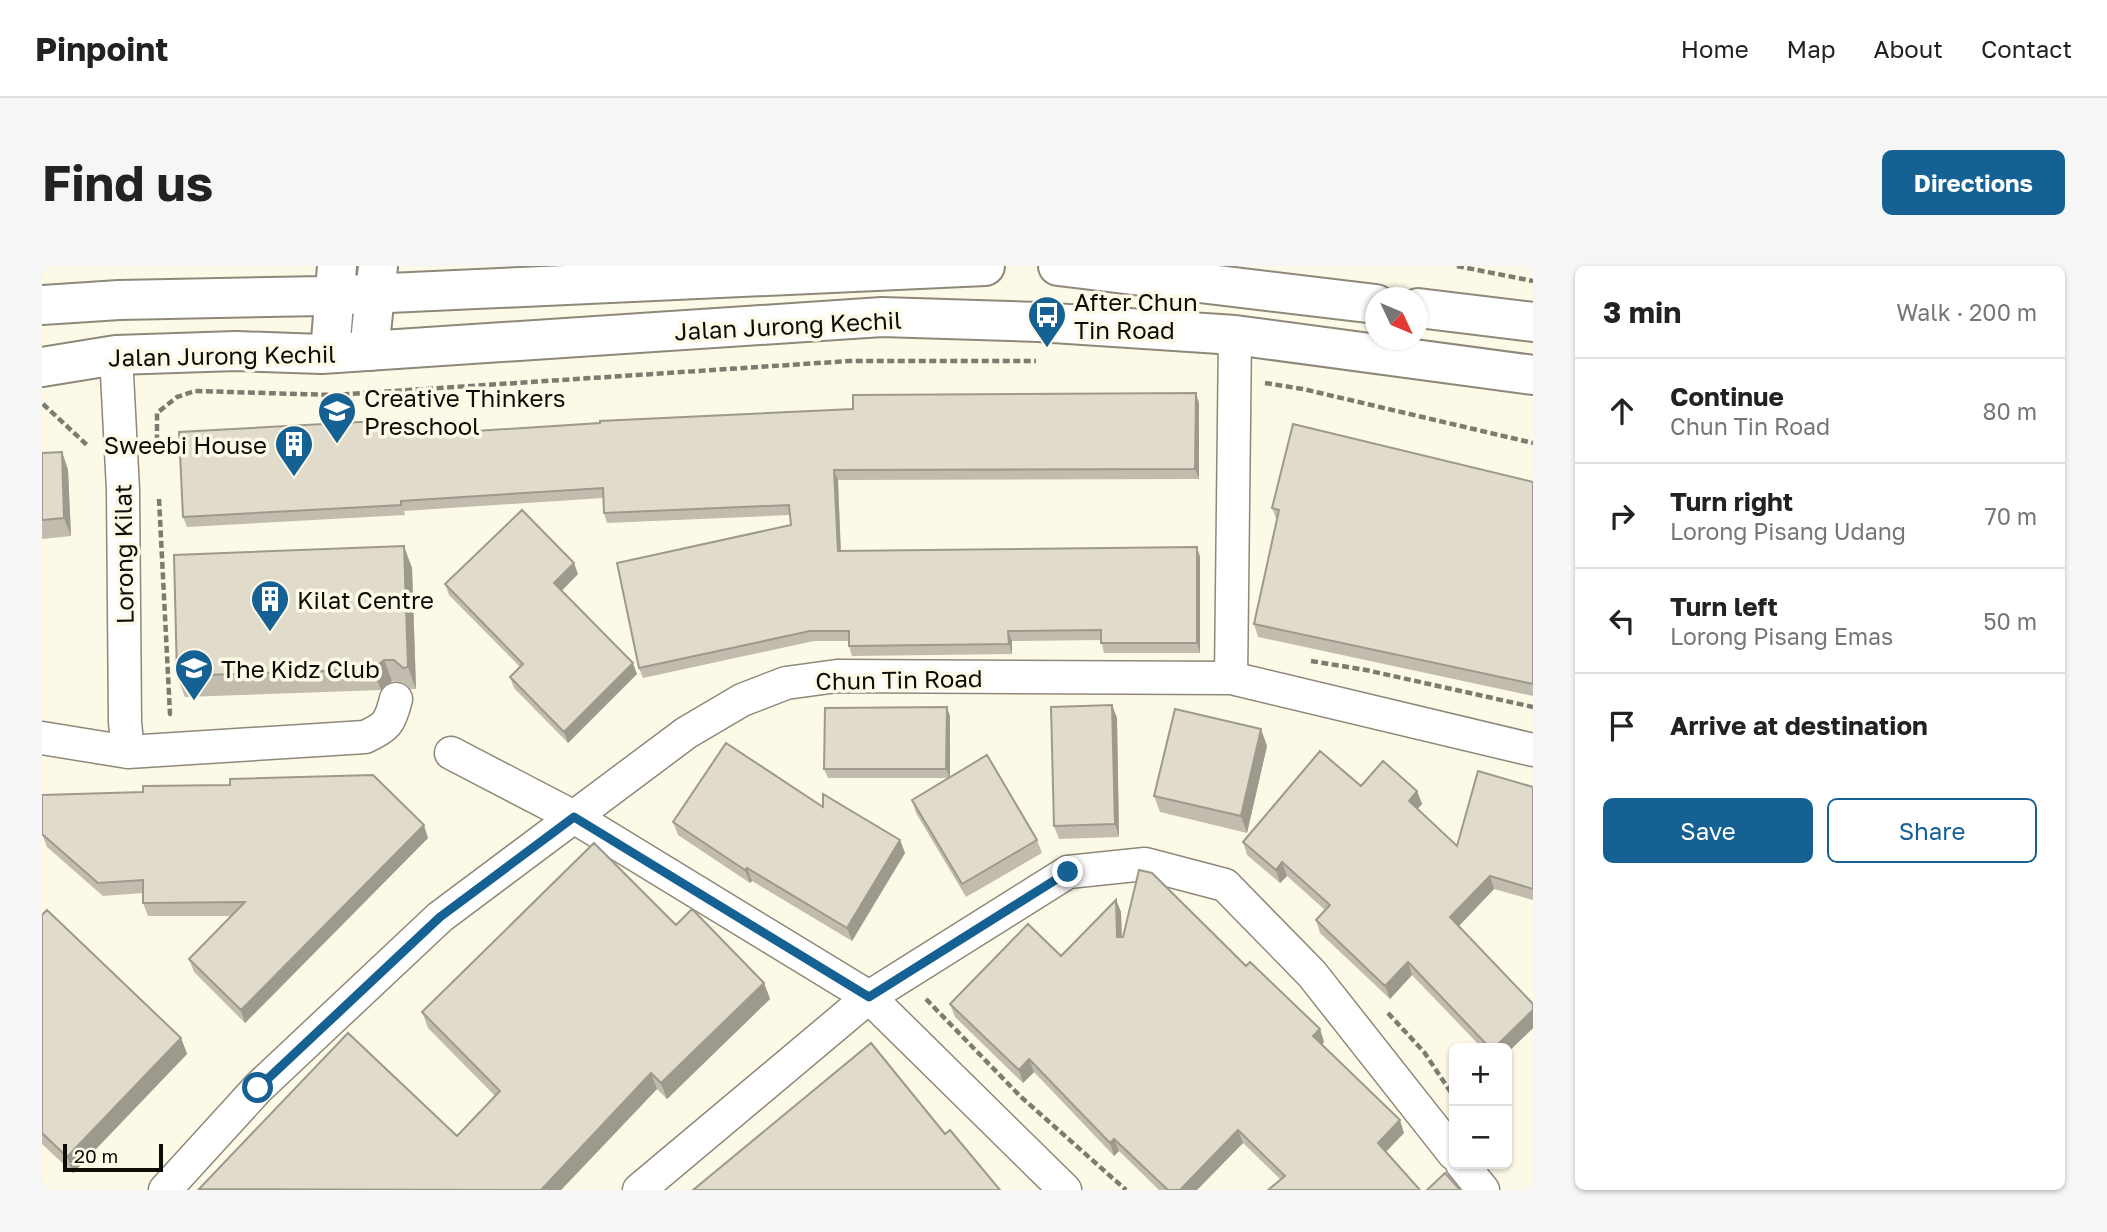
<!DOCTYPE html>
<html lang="en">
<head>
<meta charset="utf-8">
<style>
	body { margin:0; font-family:"Golos Text",sans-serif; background:#f6f6f6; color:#222 }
	.controls { position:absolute; right:21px; bottom:21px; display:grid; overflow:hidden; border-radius:10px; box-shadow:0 2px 5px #0004 }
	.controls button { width:63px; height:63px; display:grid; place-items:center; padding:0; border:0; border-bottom:2px solid #e0e0e0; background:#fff; color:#222; font:35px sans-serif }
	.compass { position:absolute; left:1323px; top:21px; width:63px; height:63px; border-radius:50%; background:#fff; box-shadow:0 2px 5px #0004; rotate:134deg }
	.scale { position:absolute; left:21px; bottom:18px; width:100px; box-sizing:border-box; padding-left:7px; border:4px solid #0e0c07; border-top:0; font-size:19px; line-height:24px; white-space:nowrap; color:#0e0c07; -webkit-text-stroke:5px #fdf9e7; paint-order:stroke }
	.stop { position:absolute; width:21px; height:21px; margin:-16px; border:5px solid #156194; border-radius:50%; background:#fff }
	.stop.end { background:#156194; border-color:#fff; box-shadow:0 2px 7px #0008 }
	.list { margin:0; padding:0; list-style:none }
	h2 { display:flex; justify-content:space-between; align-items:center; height:91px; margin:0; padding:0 28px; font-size:30px }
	h2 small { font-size:23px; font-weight:400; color:#767676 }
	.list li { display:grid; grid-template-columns:46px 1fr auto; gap:21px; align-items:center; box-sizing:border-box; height:105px; padding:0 28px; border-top:2px solid #e0e0e0 }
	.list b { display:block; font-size:26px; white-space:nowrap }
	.list p { margin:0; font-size:23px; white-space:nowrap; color:#767676 }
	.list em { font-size:23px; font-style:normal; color:#767676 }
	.actions { display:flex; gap:14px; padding:21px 28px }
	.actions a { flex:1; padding:16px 0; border:2px solid #156194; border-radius:10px; text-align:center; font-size:24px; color:#156194 }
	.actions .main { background:#156194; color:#fff }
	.icon { flex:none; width:38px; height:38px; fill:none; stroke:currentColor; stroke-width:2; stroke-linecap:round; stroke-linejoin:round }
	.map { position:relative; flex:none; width:1491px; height:924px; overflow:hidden; border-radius:10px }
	header { display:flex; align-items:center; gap:42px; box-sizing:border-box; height:98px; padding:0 35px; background:#fff; border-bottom:2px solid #e0e0e0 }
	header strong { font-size:33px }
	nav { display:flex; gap:38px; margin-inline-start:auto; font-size:24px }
	.intro { display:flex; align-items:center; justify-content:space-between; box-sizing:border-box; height:168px; padding:0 42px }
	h1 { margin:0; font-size:49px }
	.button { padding:18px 32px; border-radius:10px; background:#156194; color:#fff; font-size:24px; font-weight:700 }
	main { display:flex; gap:42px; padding:0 42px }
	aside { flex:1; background:#fff; border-radius:10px; box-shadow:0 2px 5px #0004 }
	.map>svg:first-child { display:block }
</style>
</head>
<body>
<header>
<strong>Pinpoint</strong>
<nav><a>Home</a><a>Map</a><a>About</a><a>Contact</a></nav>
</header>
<div class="intro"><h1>Find us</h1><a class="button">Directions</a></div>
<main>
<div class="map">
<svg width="1491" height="924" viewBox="0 0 1491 924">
	<rect width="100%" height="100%" fill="#fdf9e7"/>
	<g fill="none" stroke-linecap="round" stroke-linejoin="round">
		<defs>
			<path id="minor" d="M 74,89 L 81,224 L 83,456 L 86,486
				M 1189,412 L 1193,69
				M 0,472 L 86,486 L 323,471 C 345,461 348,457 354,433
				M 409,487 L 532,551 L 827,731 L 1023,924
				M 1420,898 L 1441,924
				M 123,924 L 216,822 L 398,651 L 644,467 L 700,434 L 744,417 L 795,410 L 1189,412 L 1491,484
				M 597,924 L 827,731 L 1026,606 L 1103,598 L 1183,619 L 1270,708 L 1412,888"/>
			<path id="tertiary" d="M 327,85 L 336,0
				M 288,87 L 295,0"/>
			<path id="secondary" d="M 1016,0 L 1334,38
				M 0,39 L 77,34 L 281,30 L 943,0
				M 1376,42 L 1491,56
				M 0,101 L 74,89 L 194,85 L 280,88 L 840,51 L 996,56 L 1193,69 L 1491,109"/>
		</defs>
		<use href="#minor" stroke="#8d8879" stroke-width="35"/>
		<use href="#tertiary" stroke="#8d8879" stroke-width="42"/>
		<use href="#secondary" stroke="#8d8879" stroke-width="42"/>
		<path stroke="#7d7a6f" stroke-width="4.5" stroke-dasharray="7 3.5" stroke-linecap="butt" d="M 1415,0 L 1491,15
			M 1223,117 L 1261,123 L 1491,177
			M 1,138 L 45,179
			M 115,186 L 115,147 L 135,131 L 153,125 L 292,129 L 807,95 L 994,95
			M 117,233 L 128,448 L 132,448
			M 1269,395 L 1324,404 L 1491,441
			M 884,733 L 978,830 L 1084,924
			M 1346,747 L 1382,786 L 1412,831"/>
		<use href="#minor" stroke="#fff" stroke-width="32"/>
		<use href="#tertiary" stroke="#fff" stroke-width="38"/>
		<use href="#secondary" stroke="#fff" stroke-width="38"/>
	</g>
	<path fill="#c1bcae" d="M 1157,137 L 1157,213 L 796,214 L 799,285 L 1155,281 L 1158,291 L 1158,387 L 1062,387 L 1059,374 L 970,375 L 970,388 L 810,390 L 807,380 L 807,375 L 772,375 L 601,412 L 597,402 L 749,259 L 748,249 L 565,257 L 562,247 L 561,232 L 362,245 L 363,249 L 145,261 L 141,251 L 359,164 L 359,170 Z
		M 20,186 L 26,204 L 29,270 L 0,273 L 0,187 Z
		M 1491,216 L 1491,430 L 1216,371 L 1212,358 L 1235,255 L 1230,242 Z
		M 370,302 L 374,423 L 369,423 L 359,416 L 350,415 L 339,424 L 143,431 L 135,410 Z
		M 536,308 L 520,325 L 595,408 L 526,477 L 472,422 L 468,411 L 478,401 L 407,329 L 403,318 Z
		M 1070,439 L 1075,452 L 1077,571 L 1017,573 L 1012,560 Z
		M 908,450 L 908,511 L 995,574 L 1000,587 L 924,631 L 874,547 L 870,534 L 907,512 L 786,512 L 782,503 Z
		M 1225,480 L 1205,567 L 1118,546 L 1112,530 Z
		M 1319,520 L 1375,525 L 1380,538 L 1375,543 L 1415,580 L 1491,521 L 1491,634 L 1452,623 L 1417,660 L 1491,738 L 1491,762 L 1465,787 L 1465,782 L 1440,782 L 1370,709 L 1348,733 L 1278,667 L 1274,654 L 1283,644 L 1245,610 L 1238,617 L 1205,589 L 1201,576 Z
		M 781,541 L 858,574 L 863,587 L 810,675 L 710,615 L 708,617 L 636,569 L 631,556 Z
		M 0,568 L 386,572 L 203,757 L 152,706 L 147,693 L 190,650 L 106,650 L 101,637 L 101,627 L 61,630 L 5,581 Z
		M 1074,634 L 1079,646 L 1080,671 L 1204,700 L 1278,763 L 1282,776 L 1280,778 L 1362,867 L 1239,914 L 1201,877 L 1155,924 L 1117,924 L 1077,885 L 1072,890 L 992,806 L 981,817 L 913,751 L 908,738 L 1019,690 Z
		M 0,649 L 139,772 L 145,788 L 31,907 L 0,878 Z
		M 634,659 L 722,717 L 728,733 L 625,833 L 615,823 L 519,924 L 158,924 L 415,870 L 453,830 L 386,762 L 380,746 Z"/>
	<path fill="#9d998d" d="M 1154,127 L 1157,137 L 1157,213 L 1153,203 Z
		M 355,154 L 359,164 L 359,180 L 356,170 Z
		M 20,186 L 26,204 L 29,270 L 22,252 Z
		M 792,204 L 796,214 L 799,295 L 796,285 Z
		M 362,280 L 370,302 L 374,423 L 366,401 Z
		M 1155,281 L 1158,291 L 1158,387 L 1155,377 Z
		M 532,297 L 536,308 L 516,328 L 512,317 Z
		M 966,365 L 970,375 L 970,388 L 967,378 Z
		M 342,394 L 350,415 L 339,424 L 331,403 Z
		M 591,397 L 595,408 L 526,477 L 522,466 Z
		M 1070,439 L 1075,452 L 1077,571 L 1073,558 Z
		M 905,441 L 908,450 L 908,512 L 904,503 Z
		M 1219,463 L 1225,480 L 1205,567 L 1199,550 Z
		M 1375,525 L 1380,538 L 1371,548 L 1367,535 Z
		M 382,559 L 386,572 L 203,757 L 199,744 Z
		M 858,574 L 863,587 L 810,675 L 805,662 Z
		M 1240,596 L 1245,610 L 1238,617 L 1234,604 Z
		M 705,602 L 710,615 L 708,617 L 703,604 Z
		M 1448,610 L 1452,623 L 1413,664 L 1408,651 Z
		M 1074,634 L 1079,646 L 1080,683 L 1075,671 Z
		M 1366,696 L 1370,709 L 1348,733 L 1343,720 Z
		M 722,717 L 728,733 L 625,833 L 619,817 Z
		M 1491,744 L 1491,762 L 1465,787 L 1465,782 L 1452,782 Z
		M 1278,763 L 1282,776 L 1276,783 L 1271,770 Z
		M 139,772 L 145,788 L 31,907 L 25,891 Z
		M 987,793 L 992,806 L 981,817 L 977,804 Z
		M 609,807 L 615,823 L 519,924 L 499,924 Z
		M 1358,854 L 1362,867 L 1341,889 L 1336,877 Z
		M 1196,864 L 1201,877 L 1155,924 L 1138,924 Z
		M 1072,873 L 1077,885 L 1072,890 L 1068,877 Z"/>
	<path fill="#e0dbca" stroke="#9d998d" stroke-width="2" d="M 1154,127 L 1153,203 L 792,204 L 796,285 L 1155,281 L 1155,377 L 1059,377 L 1059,364 L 966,365 L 967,378 L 807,380 L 807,365 L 768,365 L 597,402 L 575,297 L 749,259 L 747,239 L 562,247 L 561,222 L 359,235 L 359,239 L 141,251 L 137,166 L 355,154 L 356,170 L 558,157 L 558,155 L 811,143 L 811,129 Z
		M 1251,158 L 1491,216 L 1491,418 L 1212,358 L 1237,244 L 1230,242 Z
		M 20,186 L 22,252 L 0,254 L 0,187 Z
		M 480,244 L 532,297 L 512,317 L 591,397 L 522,466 L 468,411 L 481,398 L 403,318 Z
		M 362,280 L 366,401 L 361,402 L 352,394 L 342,394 L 331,403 L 135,410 L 132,289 Z
		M 1070,439 L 1073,558 L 1012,560 L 1009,441 Z
		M 905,441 L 904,503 L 782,503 L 783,442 Z
		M 1133,443 L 1219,463 L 1199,550 L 1112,530 Z
		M 684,477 L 781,541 L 781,528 L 858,574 L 805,662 L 705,602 L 703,604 L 631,556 Z
		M 1278,485 L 1319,520 L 1341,495 L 1375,525 L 1367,535 L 1415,580 L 1436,505 L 1491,521 L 1491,623 L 1448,610 L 1408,651 L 1491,738 L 1491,744 L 1452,782 L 1448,782 L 1366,696 L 1343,720 L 1274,654 L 1288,639 L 1240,596 L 1234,604 L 1201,576 Z
		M 945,489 L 995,574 L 920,618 L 870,534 Z
		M 331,509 L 382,559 L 199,744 L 147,693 L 203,636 L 101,637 L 101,614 L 56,617 L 0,568 L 0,529 L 101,526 L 101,520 L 188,519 L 188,513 Z
		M 552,577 L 634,659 L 650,643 L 722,717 L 619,817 L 609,807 L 499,924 L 157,923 L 306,767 L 415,870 L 458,825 L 380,746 Z
		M 1097,604 L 1110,607 L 1204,700 L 1208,696 L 1278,763 L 1271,770 L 1358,854 L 1336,877 L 1378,924 L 1226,924 L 1243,910 L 1196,864 L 1138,924 L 1126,924 L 1072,873 L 1068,877 L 987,793 L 977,804 L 908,738 L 986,658 L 1019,690 L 1074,634 L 1075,671 L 1081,671 Z
		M 5,644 L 139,772 L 25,891 L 0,867 L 0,649 Z
		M 829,777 L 903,868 L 908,864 L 958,924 L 651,924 Z
		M 1403,907 L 1418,924 L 1385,924 Z"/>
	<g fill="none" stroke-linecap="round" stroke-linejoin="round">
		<path stroke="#156194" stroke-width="9" d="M 216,822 L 398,651 L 532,551 L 827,731 L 1026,606"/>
	</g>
	<defs>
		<symbol id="bus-pin" viewBox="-11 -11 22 30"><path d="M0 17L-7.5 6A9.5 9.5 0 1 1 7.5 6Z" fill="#156194" stroke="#fdf9e7"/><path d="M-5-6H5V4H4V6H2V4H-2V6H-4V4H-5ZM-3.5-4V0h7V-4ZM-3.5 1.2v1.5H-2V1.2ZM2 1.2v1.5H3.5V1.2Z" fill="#fff"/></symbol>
		<symbol id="school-pin" viewBox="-11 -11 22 30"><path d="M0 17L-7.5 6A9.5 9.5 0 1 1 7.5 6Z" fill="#156194" stroke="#fdf9e7"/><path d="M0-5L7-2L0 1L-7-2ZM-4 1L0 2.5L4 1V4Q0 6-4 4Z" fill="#fff"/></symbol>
		<symbol id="building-pin" viewBox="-11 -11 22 30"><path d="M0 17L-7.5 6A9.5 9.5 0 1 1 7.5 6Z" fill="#156194" stroke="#fdf9e7"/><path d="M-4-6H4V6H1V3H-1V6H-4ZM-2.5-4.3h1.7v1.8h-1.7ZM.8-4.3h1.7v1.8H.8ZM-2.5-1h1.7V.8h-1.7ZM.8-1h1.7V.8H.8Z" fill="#fff"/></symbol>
	</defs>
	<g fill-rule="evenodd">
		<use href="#bus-pin" x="983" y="27" width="44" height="60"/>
		<use href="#school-pin" x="273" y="123" width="44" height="60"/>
		<use href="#building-pin" x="230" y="156" width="44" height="60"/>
		<use href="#building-pin" x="206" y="311" width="44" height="60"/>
		<use href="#school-pin" x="130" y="380" width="44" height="60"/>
	</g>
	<g text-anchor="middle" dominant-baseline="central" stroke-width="7" stroke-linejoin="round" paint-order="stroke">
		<g font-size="24" fill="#0e0c07" stroke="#fdf9e7" text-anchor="start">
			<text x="1032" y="35">After Chun<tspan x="1032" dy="28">Tin Road</tspan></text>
			<text x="322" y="131">Creative Thinkers<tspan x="322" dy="28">Preschool</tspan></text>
			<text x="225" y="178" text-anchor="end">Sweebi House</text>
			<text x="255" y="333">Kilat Centre</text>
			<text x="179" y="402">The Kidz Club</text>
		</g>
		<g font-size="24" fill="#0e0c07" stroke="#fdf9e7">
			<text transform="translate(746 59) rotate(-3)">Jalan Jurong Kechil</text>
			<text transform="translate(180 89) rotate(-1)">Jalan Jurong Kechil</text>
			<text transform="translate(81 288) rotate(-91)">Lorong Kilat</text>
			<text transform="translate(857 413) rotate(-1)">Chun Tin Road</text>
		</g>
	</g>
</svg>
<div class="controls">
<button>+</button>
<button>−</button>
</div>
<svg class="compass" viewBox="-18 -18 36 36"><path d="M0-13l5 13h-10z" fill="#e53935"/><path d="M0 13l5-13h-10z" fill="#767676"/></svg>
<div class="scale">20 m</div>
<div class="stop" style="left:216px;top:822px"></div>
<div class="stop end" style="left:1026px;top:606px"></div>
</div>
<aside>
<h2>3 min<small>Walk · 200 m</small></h2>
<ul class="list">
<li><svg class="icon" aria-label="ahead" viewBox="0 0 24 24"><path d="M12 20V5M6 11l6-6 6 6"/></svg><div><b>Continue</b><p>Chun Tin Road</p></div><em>80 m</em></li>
<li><svg class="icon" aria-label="right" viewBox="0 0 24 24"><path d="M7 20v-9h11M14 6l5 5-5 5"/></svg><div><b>Turn right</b><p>Lorong Pisang Udang</p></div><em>70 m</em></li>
<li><svg class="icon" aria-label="left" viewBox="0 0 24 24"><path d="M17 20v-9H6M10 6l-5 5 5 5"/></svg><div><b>Turn left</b><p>Lorong Pisang Emas</p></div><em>50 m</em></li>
<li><svg class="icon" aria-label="arrive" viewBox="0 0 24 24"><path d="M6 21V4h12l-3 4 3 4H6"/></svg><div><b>Arrive at destination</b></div></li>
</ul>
<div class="actions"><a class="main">Save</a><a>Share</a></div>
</aside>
</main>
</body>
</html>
